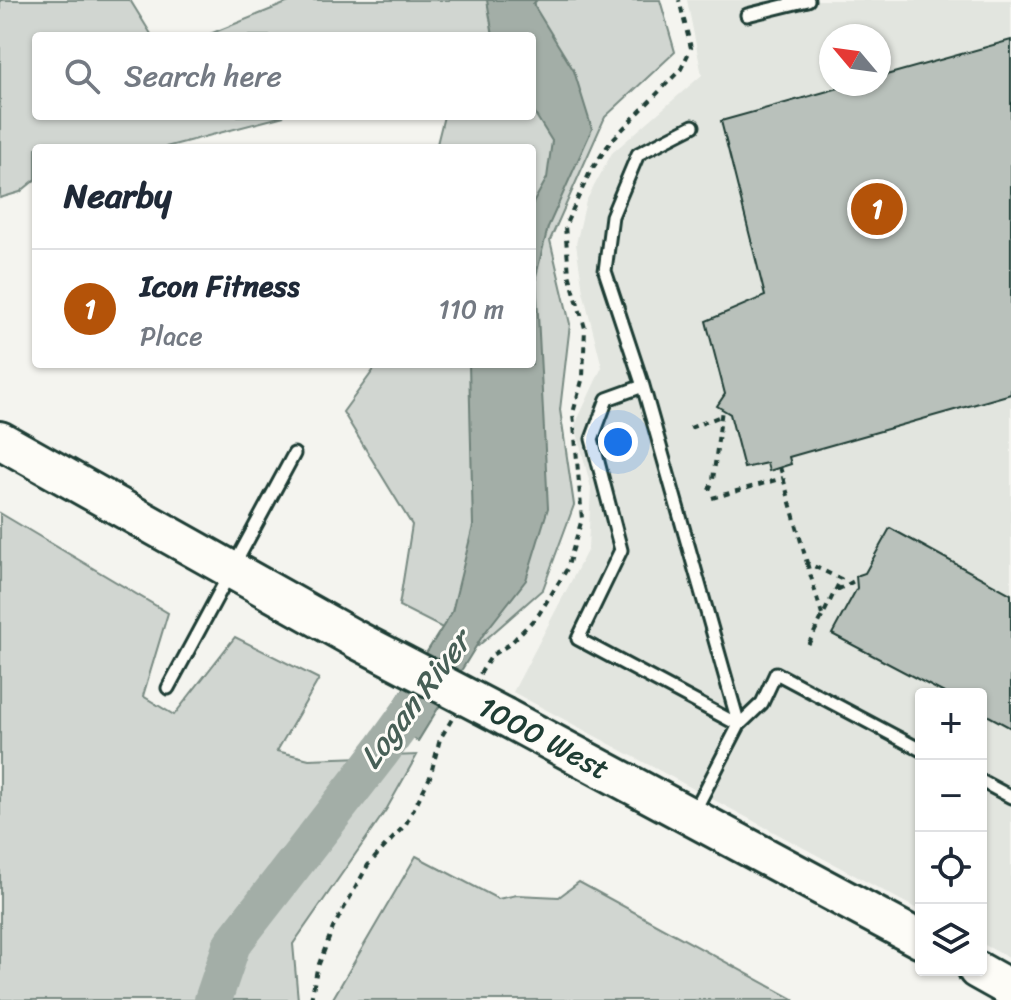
<!DOCTYPE html>
<html lang="en">
<head>
<meta charset="utf-8">
<style>
	body { margin:0; font-family:Sriracha,sans-serif; background:#f6f6f7; color:#1f2937 }
	.controls { position:absolute; right:24px; bottom:24px; display:grid; overflow:hidden; border-radius:8px; box-shadow:0 2px 6px #0004 }
	.controls button { width:72px; height:72px; display:grid; place-items:center; padding:0; border:0; border-bottom:2px solid #e0e1e3; background:#fff; color:#1f2937; font:40px sans-serif }
	.compass { position:absolute; left:819px; top:24px; width:72px; height:72px; border-radius:50%; background:#fff; box-shadow:0 2px 6px #0004; rotate:299deg }
	.you { position:absolute; left:618px; top:442px; width:28px; height:28px; margin:-20px; border:6px solid #fff; border-radius:50%; background:#1a73e8; box-shadow:0 0 0 12px #1a73e833 }
	.badge { display:grid; place-items:center; width:52px; height:52px; border-radius:50%; background:#b45309; color:#fff; font-size:26px; font-weight:700 }
	.pin { position:absolute; translate:-50% -50%; border:4px solid #fff; box-shadow:0 2px 8px #0006 }
	.list { margin:0; padding:0; list-style:none }
	h2 { display:flex; justify-content:space-between; align-items:center; height:104px; margin:0; padding:0 32px; font-size:34px }
	h2 small { font-size:26px; font-weight:400; color:#747a83 }
	.list li { display:grid; grid-template-columns:52px 1fr auto; gap:24px; align-items:center; box-sizing:border-box; height:120px; padding:0 32px; border-top:2px solid #e0e1e3 }
	.list b { display:block; font-size:30px; white-space:nowrap }
	.list p { margin:0; font-size:26px; white-space:nowrap; color:#747a83 }
	.list em { font-size:26px; font-style:normal; color:#747a83 }
	.icon { flex:none; width:44px; height:44px; fill:none; stroke:currentColor; stroke-width:2; stroke-linecap:round; stroke-linejoin:round }
	.map { position:relative; flex:none; width:1011px; height:1000px; overflow:hidden }
	.search { position:absolute; background:#fff; box-shadow:0 2px 6px #0004; left:32px; top:32px; width:504px; height:88px; display:flex; align-items:center; gap:20px; box-sizing:border-box; padding:0 28px; border-radius:8px; color:#747a83; font-size:30px }
	.panel { position:absolute; background:#fff; box-shadow:0 2px 6px #0004; left:32px; top:144px; width:504px; height:224px; border-radius:8px }
	.map>svg:first-child { display:block }
</style>
</head>
<body>
<div class="map">
<svg width="1011" height="1000" viewBox="0 0 1011 1000">
	<rect width="100%" height="100%" fill="#f4f4ef"/>
	<filter id="ink" filterUnits="userSpaceOnUse"><feTurbulence type="fractalNoise" baseFrequency=".0125" numOctaves="2"/><feDisplacementMap in="SourceGraphic" scale="16" xChannelSelector="R" yChannelSelector="G"/><feConvolveMatrix kernelMatrix="1 2 1 2 8 2 1 2 1" color-interpolation-filters="sRGB"/></filter>
	<g filter="url(#ink)">
		<path fill="#e2e5df" fill-rule="evenodd" d="M 687,0 L 1011,0 L 1011,959 L 981,943 L 981,694 L 921,694 L 921,911 L 513,692 L 588,549 L 591,488 L 575,425 L 602,367 L 583,291 L 576,244 L 586,201 L 612,153 L 702,75 ZM 831,36 L 879,36 L 879,84 L 831,84 Z"/>
		<path fill="#d1d6d1" stroke="#788a82" stroke-width="2" d="M 0,0 L 130,0 L 151,34 L 150,36 L 36,36 L 36,116 L 284,116 L 162,148 L 36,148 L 36,179 L 20,192 L 0,198 Z
			M 294,0 L 660,0 L 675,52 L 605,117 L 550,240 L 570,324 L 560,410 L 574,505 L 543,589 L 478,646 L 399,606 L 412,525 L 343,412 L 378,364 L 532,364 L 532,148 L 436,148 L 444,116 L 532,116 L 532,36 L 205,36 Z
			M 0,513 L 168,613 L 143,696 L 174,715 L 235,637 L 319,679 L 277,751 L 309,759 L 417,755 L 386,810 L 293,944 L 298,1000 L 0,1000 Z
			M 416,856 L 498,899 L 517,895 L 559,897 L 579,882 L 795,1000 L 332,1000 Z"/>
		<path fill="#a3aea7" stroke="#6e8179" stroke-width="2" d="M 487,0 L 537,0 L 533,4 L 574,71 L 592,129 L 548,227 L 536,276 L 548,508 L 526,580 L 483,635 L 418,741 L 384,720 L 452,612 L 473,526 L 469,364 L 532,364 L 532,205 L 547,178 L 552,141 L 532,109 L 532,36 L 493,36 Z"/>
		<g fill="none" stroke-linecap="round" stroke-linejoin="round">
			<path stroke="#a3aea7" stroke-width="38" d="M 213,1000 L 232,944 L 381,752 L 428,687"/>
		</g>
		<path fill="#b9c1bb" stroke="#1f3d34" stroke-width="2" d="M 1011,40 L 1011,394 L 789,457 L 791,464 L 769,471 L 767,463 L 744,468 L 730,414 L 717,406 L 725,394 L 706,321 L 765,296 L 721,121 L 853,84 L 879,84 L 879,77 Z
			M 890,528 L 1011,594 L 1011,728 L 981,712 L 981,694 L 946,694 L 832,634 L 857,588 L 856,576 L 865,573 Z"/>
		<g fill="none" stroke-linecap="round" stroke-linejoin="round">
			<defs>
				<path id="service" d="M 747,15 L 808,0
					M 693,126 L 638,154 L 612,216 L 605,271 L 643,386 L 739,725
					M 643,386 L 607,399 L 592,439 L 621,550 L 578,639 L 739,725
					M 168,688 L 294,454
					M 981,781 L 1011,797
					M 694,812 L 739,725 L 762,703 L 776,673 L 921,750"/>
				<path id="primary" d="M 0,440 L 355,639
					M 505,717 L 921,940
					M 977,970 L 1011,989"/>
			</defs>
			<use href="#service" stroke="#1f3d34" stroke-width="17"/>
			<use href="#primary" stroke="#1f3d34" stroke-width="42"/>
			<path stroke="#1f3d34" stroke-width="4" stroke-dasharray="6 6" stroke-linecap="butt" d="M 690,428 L 721,416
				M 780,467 L 807,563 L 841,579 L 808,645
				M 709,490 L 713,480 L 722,409
				M 712,498 L 783,478
				M 807,563 L 822,615
				M 837,590 L 856,580
				M 480,674 L 492,655 L 510,644 L 539,614 L 567,569 L 582,519 L 573,413 L 583,377 L 585,328 L 569,274 L 565,226 L 590,172 L 611,141 L 681,69 L 691,48 L 679,0
				M 311,1000 L 317,969 L 333,928 L 368,865 L 406,824 L 430,777 L 440,739 L 452,719"/>
			<use href="#service" stroke="#fdfcf7" stroke-width="11"/>
			<use href="#primary" stroke="#fdfcf7" stroke-width="36"/>
			<defs>
				<path id="primary-bridge" d="M 355,639 L 505,717"/>
			</defs>
			<use href="#primary-bridge" stroke="#1f3d34" stroke-width="42" stroke-linecap="butt"/>
			<use href="#primary-bridge" stroke="#fdfcf7" stroke-width="36"/>
		</g>
	</g>
	<g text-anchor="middle" dominant-baseline="central" stroke-width="6" stroke-linejoin="round" paint-order="stroke">
		<g font-size="30" fill="#1f3d34" stroke="#fdfcf7">
			<text transform="translate(544 738) rotate(28)">1000 West</text>
		</g>
		<g font-size="32" font-style="italic" fill="#475f56" stroke="#fdfcf7">
			<text transform="translate(415 700) rotate(-53)">Logan River</text>
		</g>
	</g>
</svg>
<div class="controls">
<button>+</button>
<button>−</button>
<button><svg class="icon" aria-label="locate" viewBox="0 0 24 24"><circle cx="12" cy="12" r="6"/><path d="M12 2v4M12 18v4M2 12h4M18 12h4"/></svg></button>
<button><svg class="icon" aria-label="layers" viewBox="0 0 24 24"><path d="M12 4l9 5-9 5-9-5zM3 14l9 5 9-5"/></svg></button>
</div>
<svg class="compass" viewBox="-18 -18 36 36"><path d="M0-13l5 13h-10z" fill="#e53935"/><path d="M0 13l5-13h-10z" fill="#747a83"/></svg>
<div class="you"></div>
<div class="pin badge" style="left:877px;top:209px">1</div>
<div class="search"><svg class="icon" aria-label="search" viewBox="0 0 24 24"><circle cx="10" cy="10" r="6"/><path d="M15 15l6 6"/></svg>Search here</div>
<section class="panel">
<h2>Nearby<small></small></h2>
<ul class="list">
<li><span class="badge">1</span><div><b>Icon Fitness</b><p>Place</p></div><em>110 m</em></li>
</ul>
</section>
</div>
</body>
</html>
